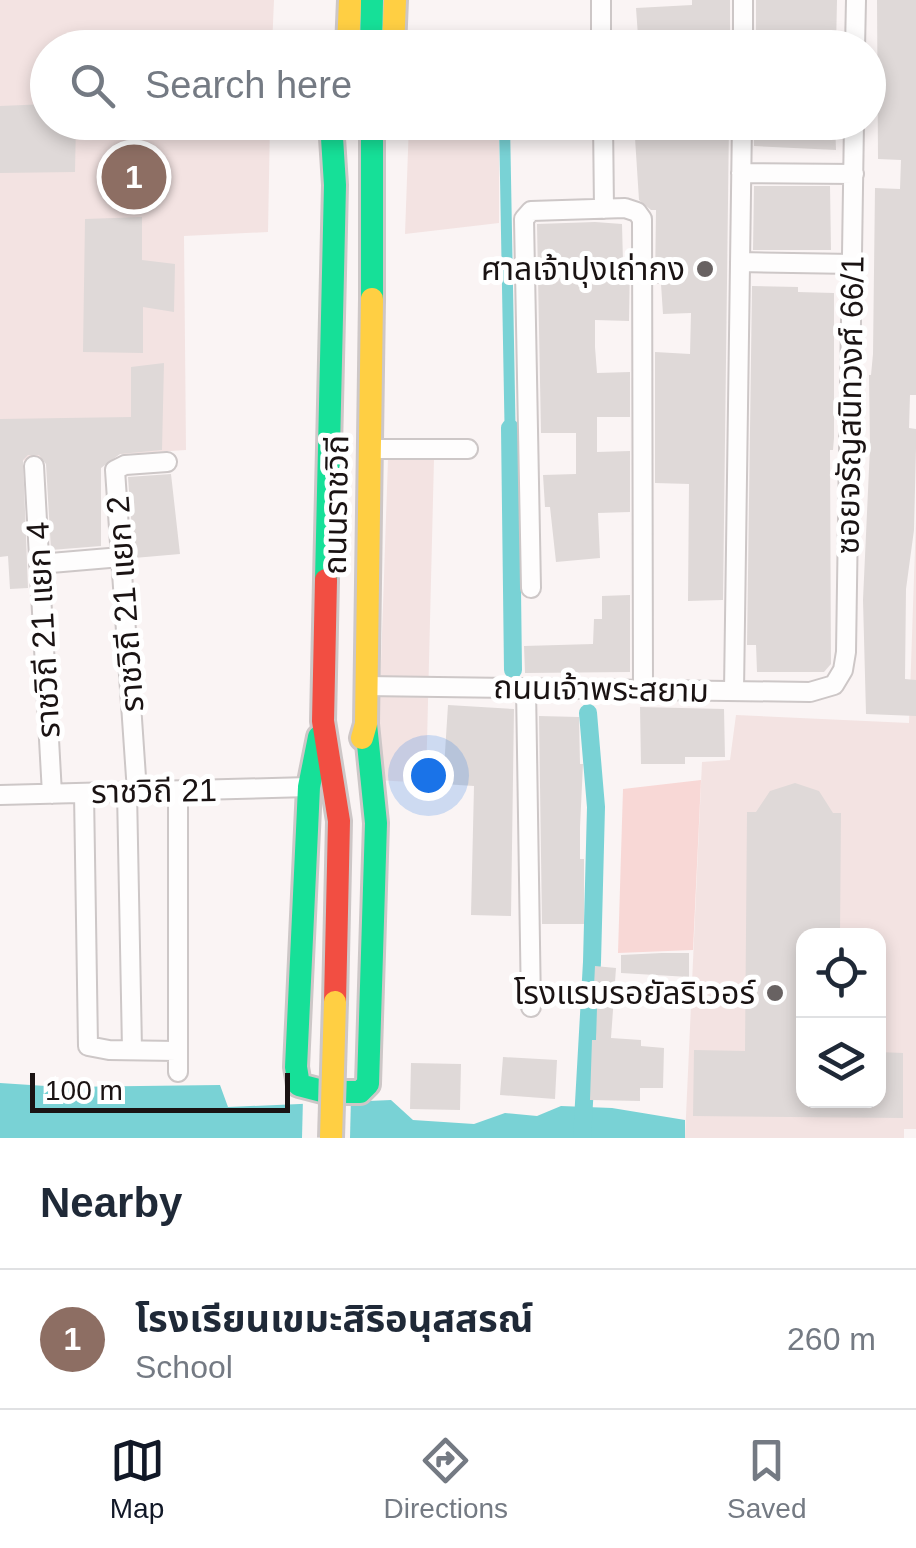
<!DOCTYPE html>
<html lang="en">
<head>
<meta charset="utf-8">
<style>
	body { margin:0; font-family:Arial,"Noto Sans Thai",sans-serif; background:#f6f6f7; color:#1f2937 }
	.controls { position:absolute; right:30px; bottom:30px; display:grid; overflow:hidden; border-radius:20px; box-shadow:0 5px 15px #0003 }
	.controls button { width:90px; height:90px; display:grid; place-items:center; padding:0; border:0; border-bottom:2px solid #e0e1e3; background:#fff; color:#1f2937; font:50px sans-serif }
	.scale { position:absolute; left:30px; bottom:25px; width:260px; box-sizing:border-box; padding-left:10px; border:5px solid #1a1313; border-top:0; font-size:28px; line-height:35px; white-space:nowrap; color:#1a1313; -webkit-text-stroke:8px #fff; paint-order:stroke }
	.you { position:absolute; left:428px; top:775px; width:35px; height:35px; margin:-25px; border:8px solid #fff; border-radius:50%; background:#1a73e8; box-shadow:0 0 0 15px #1a73e833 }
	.badge { display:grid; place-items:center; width:65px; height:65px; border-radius:50%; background:#111827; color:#fff; font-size:32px; font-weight:700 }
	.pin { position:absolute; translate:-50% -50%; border:5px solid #fff; box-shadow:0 2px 10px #0006 }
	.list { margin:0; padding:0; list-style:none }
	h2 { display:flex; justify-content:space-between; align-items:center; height:130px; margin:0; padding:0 40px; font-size:42px }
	h2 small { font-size:32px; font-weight:400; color:#747a83 }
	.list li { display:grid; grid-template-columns:65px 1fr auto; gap:30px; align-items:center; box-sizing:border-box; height:140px; padding:0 40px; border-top:2px solid #e0e1e3 }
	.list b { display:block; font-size:38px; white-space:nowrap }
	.list p { margin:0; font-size:32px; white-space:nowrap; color:#747a83 }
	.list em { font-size:32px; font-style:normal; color:#747a83 }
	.icon { flex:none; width:55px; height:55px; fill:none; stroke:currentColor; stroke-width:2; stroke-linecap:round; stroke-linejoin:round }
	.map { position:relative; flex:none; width:916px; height:1138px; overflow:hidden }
	.search { position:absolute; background:#fff; box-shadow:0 5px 15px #0003; left:30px; right:30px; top:30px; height:110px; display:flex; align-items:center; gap:25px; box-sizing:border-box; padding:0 35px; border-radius:55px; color:#747a83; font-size:38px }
	.sheet { height:270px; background:#fff }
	nav { display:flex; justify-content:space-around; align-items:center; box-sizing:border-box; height:140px; border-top:2px solid #e0e1e3; background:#fff; font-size:28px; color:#747a83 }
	nav a { display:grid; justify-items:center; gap:5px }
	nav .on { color:#111827 }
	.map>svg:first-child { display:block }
</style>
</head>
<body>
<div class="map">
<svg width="916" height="1138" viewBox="0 0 916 1138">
	<rect width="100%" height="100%" fill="#faf4f4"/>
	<path fill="#f3e3e2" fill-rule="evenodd" d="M 0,0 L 274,0 L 272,47 L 48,48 L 48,122 L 270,123 L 268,232 L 184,236 L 186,450 L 0,462 Z
		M 412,34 L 501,34 L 501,47 L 412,48 Z
		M 409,123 L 499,123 L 499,223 L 405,234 Z
		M 388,459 L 434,459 L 426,783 L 377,780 Z
		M 916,519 L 916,1129 L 904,1129 L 904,1138 L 685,1138 L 702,762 L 730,760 L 736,715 L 909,723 ZM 804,936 L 878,936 L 878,1100 L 804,1100 Z"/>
	<path fill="#f8d8d6" d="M 701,780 L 693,950 L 618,953 L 623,789 Z"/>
	<path fill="#79d2d5" d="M 499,123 L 510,123 L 516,451 L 505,452 Z
		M 0,1083 L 61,1087 L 220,1085 L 228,1107 L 391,1100 L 413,1120 L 474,1124 L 505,1113 L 537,1116 L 561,1106 L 612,1108 L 685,1120 L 685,1138 L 0,1138 Z"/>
	<path fill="#faf4f4" d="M 351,1097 L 350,1138 L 302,1138 L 303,1098 Z"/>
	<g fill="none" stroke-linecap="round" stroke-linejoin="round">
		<path stroke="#79d2d5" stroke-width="18" d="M 510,428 L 513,670
			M 582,1138 L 592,962 L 596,807 L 588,713"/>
	</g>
	<path fill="#dfd9d8" d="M 692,0 L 730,0 L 730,48 L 648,48 L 648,36 L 638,36 L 636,8 L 692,5 Z
		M 756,0 L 837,0 L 836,48 L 756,48 Z
		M 877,0 L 916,0 L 916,395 L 910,395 L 909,428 L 916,429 L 916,448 L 914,530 L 906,589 L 905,679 L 916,680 L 916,716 L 866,714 L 863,600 L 870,447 L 869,375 L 871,375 L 873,354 L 875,188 L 900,189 L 901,160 L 878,159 Z
		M 48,104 L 48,122 L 76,122 L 75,172 L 0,173 L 0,106 Z
		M 616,122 L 729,123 L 723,600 L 688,601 L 689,484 L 655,483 L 655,352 L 690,354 L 691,313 L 663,314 L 661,284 L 655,284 L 656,210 L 651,210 L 639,200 L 635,138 L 616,138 Z
		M 754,122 L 835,122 L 836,150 L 754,146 Z
		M 754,186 L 830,186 L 831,250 L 753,250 Z
		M 142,217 L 142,260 L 175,264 L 174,312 L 143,307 L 143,353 L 83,352 L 85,219 Z
		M 595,222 L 622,224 L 623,262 L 630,263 L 629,321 L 595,320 L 595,347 L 597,373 L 630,372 L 630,417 L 597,417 L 597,452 L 630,451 L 630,512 L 598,513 L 600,558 L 556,562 L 550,507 L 545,507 L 543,475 L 576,474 L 576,433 L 541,433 L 537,224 Z
		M 752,286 L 798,287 L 798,292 L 834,293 L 834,438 L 833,450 L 830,450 L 831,664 L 824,672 L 757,672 L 756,645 L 747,645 Z
		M 164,363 L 162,450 L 120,454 L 101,468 L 101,546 L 51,550 L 46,464 L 39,455 L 28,455 L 23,460 L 28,588 L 10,589 L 8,556 L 0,557 L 0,419 L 131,417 L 131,367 Z
		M 171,474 L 180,554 L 134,558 L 128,477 Z
		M 630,595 L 630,672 L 525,673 L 524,646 L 593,644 L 594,619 L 602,619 L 602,596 Z
		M 448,705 L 514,709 L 511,916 L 471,915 L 474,786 L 443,784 Z
		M 640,707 L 724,709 L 725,757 L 685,757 L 685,764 L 641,764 Z
		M 539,716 L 579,717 L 580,764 L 583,764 L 580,827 L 580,859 L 584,859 L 584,924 L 542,924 Z
		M 795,783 L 819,791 L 833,813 L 841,813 L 840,936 L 804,936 L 804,1100 L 878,1100 L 878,1052 L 903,1053 L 903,1118 L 693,1116 L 694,1050 L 745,1051 L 747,812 L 756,812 L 770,791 Z
		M 662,953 L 689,953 L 689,977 L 621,973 L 621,955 Z
		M 595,966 L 616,968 L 611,1038 L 641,1040 L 641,1046 L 664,1048 L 663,1088 L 640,1088 L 640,1101 L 590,1100 L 592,1040 L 596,1040 L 597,1008 L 593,1007 Z
		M 503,1057 L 557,1060 L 555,1099 L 500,1095 Z
		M 411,1063 L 461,1064 L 460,1110 L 410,1109 Z"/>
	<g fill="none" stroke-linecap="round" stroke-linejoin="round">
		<defs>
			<path id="street" d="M 601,0 L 601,48
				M 743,48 L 743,0
				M 855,48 L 856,0
				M 603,122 L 604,209
				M 741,173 L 854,174
				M 740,262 L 853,264
				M 369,449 L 468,449
				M 34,466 L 52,794
				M 39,564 L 121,557
				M 531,588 L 524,219 L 531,211 L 625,208 L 637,212 L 642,219 L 643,690
				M 366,686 L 810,692 L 834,685 L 843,670 L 846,652 L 854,122
				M 526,688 L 531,1007
				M 734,691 L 742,122
				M 127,792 L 132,1049
				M 137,792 L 115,470 L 125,465 L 167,462
				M 84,793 L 88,1046 L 109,1050 L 177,1051
				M 0,795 L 309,787
				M 178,1072 L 178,791"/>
			<path id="fast" d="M 371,48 L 372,0
				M 372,122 L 372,299
				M 326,580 L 335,185 L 331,122
				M 319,737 L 309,787 L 296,1067 L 299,1085 L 326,1092 L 360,1092 L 368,1084 L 376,823 L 366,724"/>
			<path id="slow" d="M 348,48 L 350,0
				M 393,48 L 395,0
				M 362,738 L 366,724 L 372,299"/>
			<path id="jam" d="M 326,580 L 323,721 L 339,821 L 335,1002"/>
		</defs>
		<use href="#street" stroke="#cdc7c7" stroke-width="22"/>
		<use href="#fast" stroke="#cdc7c7" stroke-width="28"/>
		<use href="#slow" stroke="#cdc7c7" stroke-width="28"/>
		<use href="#jam" stroke="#cdc7c7" stroke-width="28"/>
		<use href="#street" stroke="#fefdfd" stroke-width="18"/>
		<use href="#fast" stroke="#16e098" stroke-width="22"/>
		<use href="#slow" stroke="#ffcf43" stroke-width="22"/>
		<use href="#jam" stroke="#f24e42" stroke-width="22"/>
		<defs>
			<path id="slow-bridge" d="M 331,1138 L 335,1002"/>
		</defs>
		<use href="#slow-bridge" stroke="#cdc7c7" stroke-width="28" stroke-linecap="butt"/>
		<use href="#slow-bridge" stroke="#ffcf43" stroke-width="22"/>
	</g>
	<g fill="#686262" stroke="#fff" stroke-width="4">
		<circle cx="705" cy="269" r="10"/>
		<circle cx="775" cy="993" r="10"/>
	</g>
	<g text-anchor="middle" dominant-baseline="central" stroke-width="10" stroke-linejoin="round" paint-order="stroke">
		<g font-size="32" fill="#1a1313" stroke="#fff" text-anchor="end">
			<text x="685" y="269">ศาลเจ้าปุงเถ่ากง</text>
			<text x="755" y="993">โรงแรมรอยัลริเวอร์</text>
		</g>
		<g font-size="32" fill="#1a1313" stroke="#fff">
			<text transform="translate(850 405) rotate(-89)">ซอยจรัญสนิทวงศ์ 66/1</text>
			<text transform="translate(336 505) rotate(-89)">ถนนราชวิถี</text>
			<text transform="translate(125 604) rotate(-94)">ราชวิถี 21 แยก 2</text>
			<text transform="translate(43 630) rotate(-93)">ราชวิถี 21 แยก 4</text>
			<text transform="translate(601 689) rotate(1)">ถนนเจ้าพระสยาม</text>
			<text transform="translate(154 791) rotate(-1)">ราชวิถี 21</text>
		</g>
	</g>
</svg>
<div class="controls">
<button><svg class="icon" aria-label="locate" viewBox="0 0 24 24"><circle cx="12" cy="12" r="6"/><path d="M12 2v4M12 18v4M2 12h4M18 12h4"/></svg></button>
<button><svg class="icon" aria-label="layers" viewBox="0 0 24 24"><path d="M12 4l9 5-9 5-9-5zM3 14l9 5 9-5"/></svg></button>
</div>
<div class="scale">100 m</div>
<div class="you"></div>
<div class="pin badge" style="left:134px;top:177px;background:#8d6e63">1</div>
<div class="search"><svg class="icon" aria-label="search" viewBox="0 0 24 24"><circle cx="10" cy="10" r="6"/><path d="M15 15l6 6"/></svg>Search here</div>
</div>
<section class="sheet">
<h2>Nearby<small></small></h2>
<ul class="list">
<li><span class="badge" style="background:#8d6e63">1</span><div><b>โรงเรียนเขมะสิริอนุสสรณ์</b><p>School</p></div><em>260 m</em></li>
</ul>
</section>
<nav>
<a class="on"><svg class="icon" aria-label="map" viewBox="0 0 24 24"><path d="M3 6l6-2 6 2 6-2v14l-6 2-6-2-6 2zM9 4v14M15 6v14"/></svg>Map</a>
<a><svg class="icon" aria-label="directions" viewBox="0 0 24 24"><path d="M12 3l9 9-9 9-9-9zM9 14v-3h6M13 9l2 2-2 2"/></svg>Directions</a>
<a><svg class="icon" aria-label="saved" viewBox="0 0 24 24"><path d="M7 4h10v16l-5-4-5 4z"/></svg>Saved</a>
</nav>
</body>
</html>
